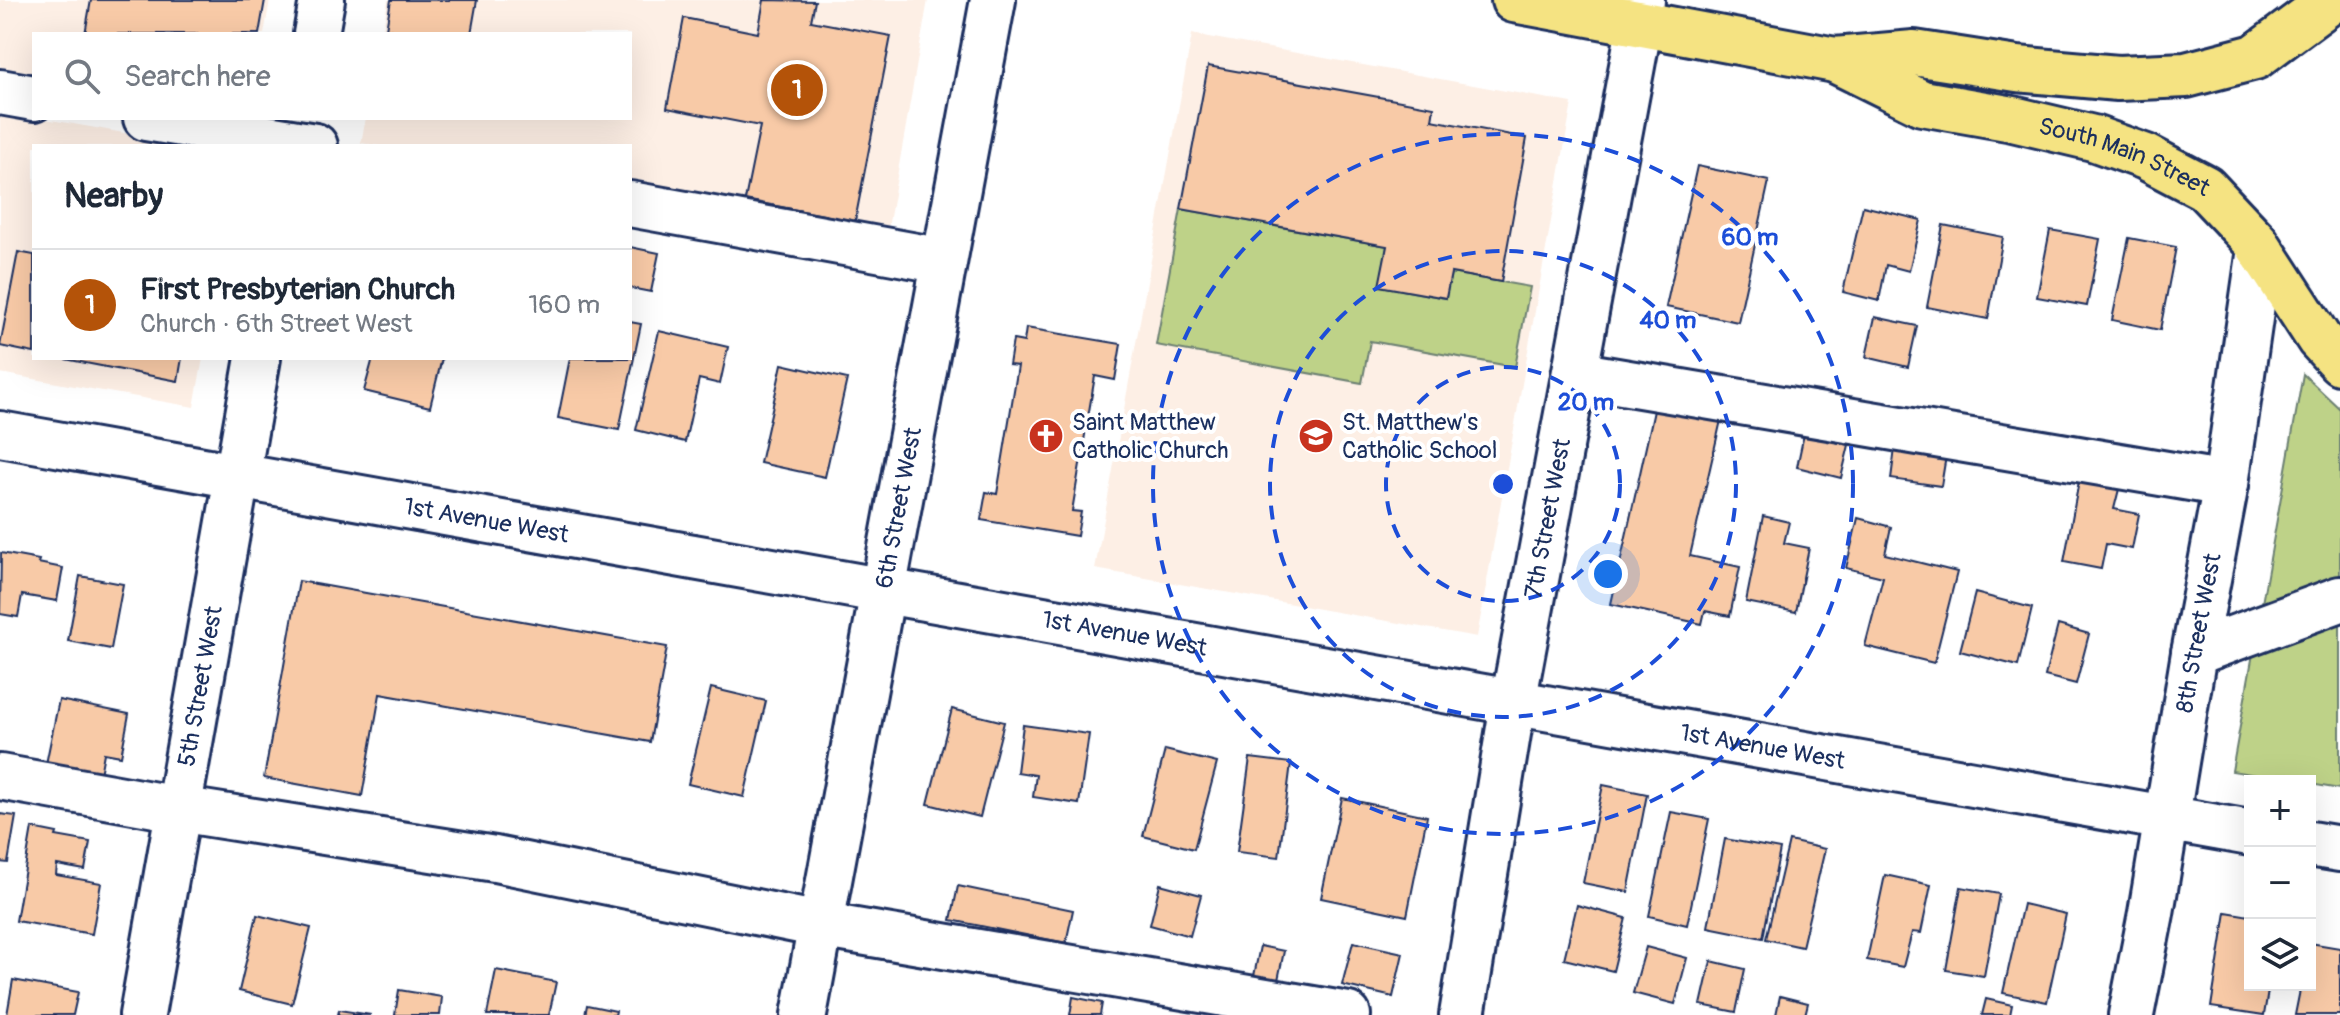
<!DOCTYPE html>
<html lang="en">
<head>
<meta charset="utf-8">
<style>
	body { margin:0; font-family:Pangolin,sans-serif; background:#f6f6f7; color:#1f2937 }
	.controls { position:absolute; right:24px; bottom:24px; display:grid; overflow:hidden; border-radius:0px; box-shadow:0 8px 32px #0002 }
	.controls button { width:72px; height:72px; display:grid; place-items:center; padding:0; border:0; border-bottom:2px solid #e0e1e3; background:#fff; color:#1f2937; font:40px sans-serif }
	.you { position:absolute; left:1608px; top:574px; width:28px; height:28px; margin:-20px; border:6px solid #fff; border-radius:50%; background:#1a73e8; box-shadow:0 0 0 12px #1a73e833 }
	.badge { display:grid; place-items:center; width:52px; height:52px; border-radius:50%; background:#b45309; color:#fff; font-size:26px; font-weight:700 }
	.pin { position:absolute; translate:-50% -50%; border:4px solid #fff; box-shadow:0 2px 8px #0006 }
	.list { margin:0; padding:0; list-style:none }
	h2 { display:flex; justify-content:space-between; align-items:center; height:104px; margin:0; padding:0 32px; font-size:34px }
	h2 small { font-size:26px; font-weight:400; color:#747a83 }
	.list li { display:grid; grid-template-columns:52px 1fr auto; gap:24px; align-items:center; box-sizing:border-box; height:112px; padding:0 32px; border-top:2px solid #e0e1e3 }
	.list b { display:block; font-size:30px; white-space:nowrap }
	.list p { margin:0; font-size:26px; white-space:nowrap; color:#747a83 }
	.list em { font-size:26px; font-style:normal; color:#747a83 }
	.icon { flex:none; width:44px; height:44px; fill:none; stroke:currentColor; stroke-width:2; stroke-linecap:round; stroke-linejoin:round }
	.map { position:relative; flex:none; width:2340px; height:1015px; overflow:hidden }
	.search { position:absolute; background:#fff; box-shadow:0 8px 32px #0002; left:32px; top:32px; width:600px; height:88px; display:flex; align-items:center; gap:20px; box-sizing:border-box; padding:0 28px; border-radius:0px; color:#747a83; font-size:30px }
	.panel { position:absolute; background:#fff; box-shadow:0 8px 32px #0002; left:32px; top:144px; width:600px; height:216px; border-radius:0px }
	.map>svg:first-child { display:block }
</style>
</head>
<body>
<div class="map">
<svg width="2340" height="1015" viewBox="0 0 2340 1015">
	<rect width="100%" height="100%" fill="#fff"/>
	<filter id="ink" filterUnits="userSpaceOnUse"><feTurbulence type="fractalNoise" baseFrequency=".0125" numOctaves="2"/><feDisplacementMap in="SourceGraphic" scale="16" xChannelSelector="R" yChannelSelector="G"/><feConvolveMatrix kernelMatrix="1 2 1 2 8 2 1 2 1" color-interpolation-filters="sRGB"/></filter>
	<g filter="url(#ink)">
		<path fill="#fdefe5" d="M 0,0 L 270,0 L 264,34 L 34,34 L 34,88 L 0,82 Z
			M 388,0 L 928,0 L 887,234 L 630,190 L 630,146 L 380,146 L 361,143 L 366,118 L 630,118 L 630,34 L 382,34 Z
			M 1192,34 L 1572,103 L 1477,637 L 1095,569 Z
			M 0,111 L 197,146 L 34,146 L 34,358 L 203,358 L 194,407 L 0,373 Z"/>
		<path fill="#bed288" stroke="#6c8073" stroke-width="2" d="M 1181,209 L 1387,246 L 1380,286 L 1446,298 L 1451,273 L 1530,287 L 1515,367 L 1370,341 L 1362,383 L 1156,345 Z
			M 2303,374 L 2340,409 L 2340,789 L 2310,784 L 2310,781 L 2293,781 L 2232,771 Z"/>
		<path fill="#f8caa7" stroke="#1b2f5e" stroke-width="2" d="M 91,0 L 265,0 L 259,34 L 85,34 Z
			M 391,0 L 477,0 L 471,34 L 415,34 L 386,29 Z
			M 764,0 L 815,1 L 811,21 L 891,36 L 855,221 L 745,200 L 760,126 L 667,108 L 684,18 L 758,33 Z
			M 1208,66 L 1434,107 L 1432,120 L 1527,138 L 1501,282 L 1451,273 L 1446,298 L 1379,286 L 1387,246 L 1181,209 Z
			M 1697,166 L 1769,181 L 1738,322 L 1666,307 Z
			M 1863,206 L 1921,220 L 1909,271 L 1886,265 L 1879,301 L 1843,292 Z
			M 1943,225 L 2003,237 L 1988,319 L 1927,307 Z
			M 2050,230 L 2100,239 L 2087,306 L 2037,297 Z
			M 2129,238 L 2176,247 L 2160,330 L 2112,320 Z
			M 630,247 L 659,253 L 651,292 L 630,288 Z
			M 18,252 L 34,255 L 34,353 L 0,346 Z
			M 1875,317 L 1917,326 L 1908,367 L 1866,357 Z
			M 630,322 L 641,324 L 619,430 L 558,418 L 570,358 L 630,358 Z
			M 1026,328 L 1121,344 L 1115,380 L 1095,376 L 1072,511 L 1081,512 L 1077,536 L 981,520 L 986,492 L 997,494 L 1018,366 L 1009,365 L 1013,340 L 1024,342 Z
			M 659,331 L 728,347 L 720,384 L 699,379 L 685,442 L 636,430 Z
			M 60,358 L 182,358 L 178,381 Z
			M 373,358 L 442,358 L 430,407 L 364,391 Z
			M 782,364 L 847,379 L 825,477 L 760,463 Z
			M 1655,406 L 1721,420 L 1690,556 L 1740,567 L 1730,616 L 1705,611 L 1702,624 L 1611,604 Z
			M 1804,434 L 1849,445 L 1841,478 L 1797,467 Z
			M 1895,448 L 1946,456 L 1941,486 L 1891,479 Z
			M 2079,481 L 2119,489 L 2114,509 L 2139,514 L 2132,549 L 2106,544 L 2101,569 L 2064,562 Z
			M 1763,516 L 1789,522 L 1784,543 L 1809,548 L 1796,612 L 1746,602 Z
			M 1858,518 L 1891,527 L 1885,554 L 1957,572 L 1934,663 L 1865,646 L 1883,577 L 1846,568 Z
			M 1,553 L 39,560 L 38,563 L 63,568 L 57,601 L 22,595 L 18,617 L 0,614 Z
			M 80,576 L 123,584 L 111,649 L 68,641 Z
			M 299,581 L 667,647 L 650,742 L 380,694 L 362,796 L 264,778 Z
			M 1975,593 L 2032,608 L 2018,666 L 1960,651 Z
			M 2058,625 L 2089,634 L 2076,684 L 2045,676 Z
			M 711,688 L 766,701 L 744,797 L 688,784 Z
			M 59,700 L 129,714 L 121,756 L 104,753 L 99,780 L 45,769 Z
			M 952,709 L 1004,722 L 980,817 L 928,804 Z
			M 1023,725 L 1089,734 L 1079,804 L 1033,797 L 1036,775 L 1017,772 Z
			M 1165,750 L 1217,763 L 1194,849 L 1143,836 Z
			M 1250,758 L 1291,763 L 1279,857 L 1237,852 Z
			M 1603,785 L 1647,794 L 1628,892 L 1583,883 Z
			M 1342,798 L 1427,816 L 1407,916 L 1321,898 Z
			M 1671,812 L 1709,819 L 1687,925 L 1649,916 Z
			M 0,814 L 16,816 L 8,863 L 0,862 Z
			M 32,828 L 57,833 L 56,836 L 90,842 L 85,870 L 57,865 L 56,875 L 101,883 L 92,934 L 16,921 Z
			M 1725,839 L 1780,849 L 1763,938 L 1708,927 Z
			M 1789,841 L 1825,849 L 1802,947 L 1766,939 Z
			M 1885,875 L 1931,885 L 1921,933 L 1912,932 L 1903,967 L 1867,960 Z
			M 1160,884 L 1201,895 L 1190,936 L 1150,925 Z
			M 958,886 L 1073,910 L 1066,943 L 951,920 Z
			M 1961,887 L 1999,894 L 1984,976 L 1946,970 Z
			M 2023,904 L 2066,914 L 2047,1002 L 2003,993 Z
			M 1577,905 L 1626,918 L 1613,971 L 1564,959 Z
			M 2226,912 L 2250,916 L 2250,985 L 2269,985 L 2264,1015 L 2211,1007 Z
			M 257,915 L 311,928 L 292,1004 L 239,991 Z
			M 1353,942 L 1403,953 L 1393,997 L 1342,985 Z
			M 2310,943 L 2340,948 L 2340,1015 L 2295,1015 L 2301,985 L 2310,985 Z
			M 1260,946 L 1284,951 L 1278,980 L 1254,976 Z
			M 1646,947 L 1687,958 L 1675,1004 L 1633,993 Z
			M 1711,961 L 1745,969 L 1736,1012 L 1701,1005 Z
			M 496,970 L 556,982 L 549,1015 L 487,1015 Z
			M 13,980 L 78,992 L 73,1015 L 7,1015 Z
			M 399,990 L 442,997 L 440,1015 L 395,1015 Z
			M 1780,996 L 1808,1003 L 1805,1015 L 1776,1015 Z
			M 1073,997 L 1102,1003 L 1100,1015 L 1070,1015 Z
			M 1986,999 L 2012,1005 L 2010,1015 L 1982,1015 Z
			M 587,1005 L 616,1011 L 615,1015 L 585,1015 Z
			M 339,1010 L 371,1015 L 338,1015 Z"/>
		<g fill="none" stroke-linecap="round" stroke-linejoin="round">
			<defs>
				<g id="minor">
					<path d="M 316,34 L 322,0"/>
					<path d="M 0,92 L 34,98"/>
					<path d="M 146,118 L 315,146"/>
					<path d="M 630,204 L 944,261"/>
					<path d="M 1575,374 L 2226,484"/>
					<path id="s1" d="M 0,434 L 2250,833"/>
					<path d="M 2194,653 L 2340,599"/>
					<path d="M 0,777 L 178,809 L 495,859 L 820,925 L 1348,1015"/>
					<path d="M 2310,844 L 2340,849"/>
					<path id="s2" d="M 142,1015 L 258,358"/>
					<path id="s3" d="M 804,1015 L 993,0"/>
					<path id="s4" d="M 1462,1015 L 1513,703 L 1640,23 L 1642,0"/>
					<path id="s5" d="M 2131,1015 L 2151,913 L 2194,653 L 2226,484 L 2260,249"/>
				</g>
				<g id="major">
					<path id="s6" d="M 1514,0 L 1835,60 L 1922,103 L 2013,119 L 2093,138 L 2146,157 L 2205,188 L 2256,242 L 2319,339 L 2340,362"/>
					<path d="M 1835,60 L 1914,53 L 2017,69 L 2118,78 L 2186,75 L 2255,57 L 2332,0"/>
				</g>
			</defs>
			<use href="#minor" stroke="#1b2f5e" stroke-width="50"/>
			<use href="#major" stroke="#1b2f5e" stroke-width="50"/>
			<use href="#minor" stroke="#fff" stroke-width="44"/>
			<use href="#major" stroke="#f5e382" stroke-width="44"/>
		</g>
	</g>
	<g fill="none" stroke="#1d4ed8" stroke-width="4" stroke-dasharray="14 10">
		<circle cx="1503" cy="484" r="117"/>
		<circle cx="1503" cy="484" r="233"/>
		<circle cx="1503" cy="484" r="350"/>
	</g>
	<defs>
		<symbol id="church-disc" viewBox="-11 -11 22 22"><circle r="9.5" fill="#c8321e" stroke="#fff"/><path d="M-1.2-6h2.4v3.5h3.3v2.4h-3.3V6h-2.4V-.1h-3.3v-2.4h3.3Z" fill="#fff"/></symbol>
		<symbol id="school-disc" viewBox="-11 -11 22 22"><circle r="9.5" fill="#c8321e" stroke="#fff"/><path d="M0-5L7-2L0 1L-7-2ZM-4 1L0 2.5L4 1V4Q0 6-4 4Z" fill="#fff"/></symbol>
	</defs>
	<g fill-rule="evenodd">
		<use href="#church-disc" x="1026" y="416" width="40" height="40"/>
		<use href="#school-disc" x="1296" y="416" width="40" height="40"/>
	</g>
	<g text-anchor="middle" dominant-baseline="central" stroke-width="8" stroke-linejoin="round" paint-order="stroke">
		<g font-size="24" fill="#1b2f5e" stroke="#fff">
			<text stroke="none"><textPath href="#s6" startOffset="634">South Main Street</textPath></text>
			<text stroke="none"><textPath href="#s3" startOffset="516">6th Street West</textPath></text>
			<text stroke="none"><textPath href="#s4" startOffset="504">7th Street West</textPath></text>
			<text stroke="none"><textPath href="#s1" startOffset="494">1st Avenue West</textPath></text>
			<text stroke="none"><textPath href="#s5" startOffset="388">8th Street West</textPath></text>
			<text stroke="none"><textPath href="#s1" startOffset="1142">1st Avenue West</textPath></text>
			<text stroke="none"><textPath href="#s2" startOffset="334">5th Street West</textPath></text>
			<text stroke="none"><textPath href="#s1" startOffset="1790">1st Avenue West</textPath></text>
		</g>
		<g font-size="24" fill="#1b2f5e" stroke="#fff" text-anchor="start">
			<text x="1072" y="422">Saint Matthew<tspan x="1072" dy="28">Catholic Church</tspan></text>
			<text x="1342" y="422">St. Matthew's<tspan x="1342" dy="28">Catholic School</tspan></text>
		</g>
	</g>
	<circle cx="1503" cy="484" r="12" fill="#1d4ed8" stroke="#fff" stroke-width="4"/>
	<g font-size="24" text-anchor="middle" font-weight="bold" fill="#1d4ed8" stroke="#fff" stroke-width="8" stroke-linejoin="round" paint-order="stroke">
		<text x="1750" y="245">60 m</text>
		<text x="1668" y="328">40 m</text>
		<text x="1586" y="410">20 m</text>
	</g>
</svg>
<div class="controls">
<button>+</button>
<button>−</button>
<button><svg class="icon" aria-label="layers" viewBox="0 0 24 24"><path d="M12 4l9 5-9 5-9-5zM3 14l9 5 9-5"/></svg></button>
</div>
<div class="you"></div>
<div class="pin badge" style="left:797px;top:90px">1</div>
<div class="search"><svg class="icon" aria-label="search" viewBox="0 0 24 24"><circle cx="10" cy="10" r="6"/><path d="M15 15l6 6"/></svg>Search here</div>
<section class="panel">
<h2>Nearby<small></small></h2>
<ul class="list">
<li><span class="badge">1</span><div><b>First Presbyterian Church</b><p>Church · 6th Street West</p></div><em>160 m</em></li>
</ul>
</section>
</div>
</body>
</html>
